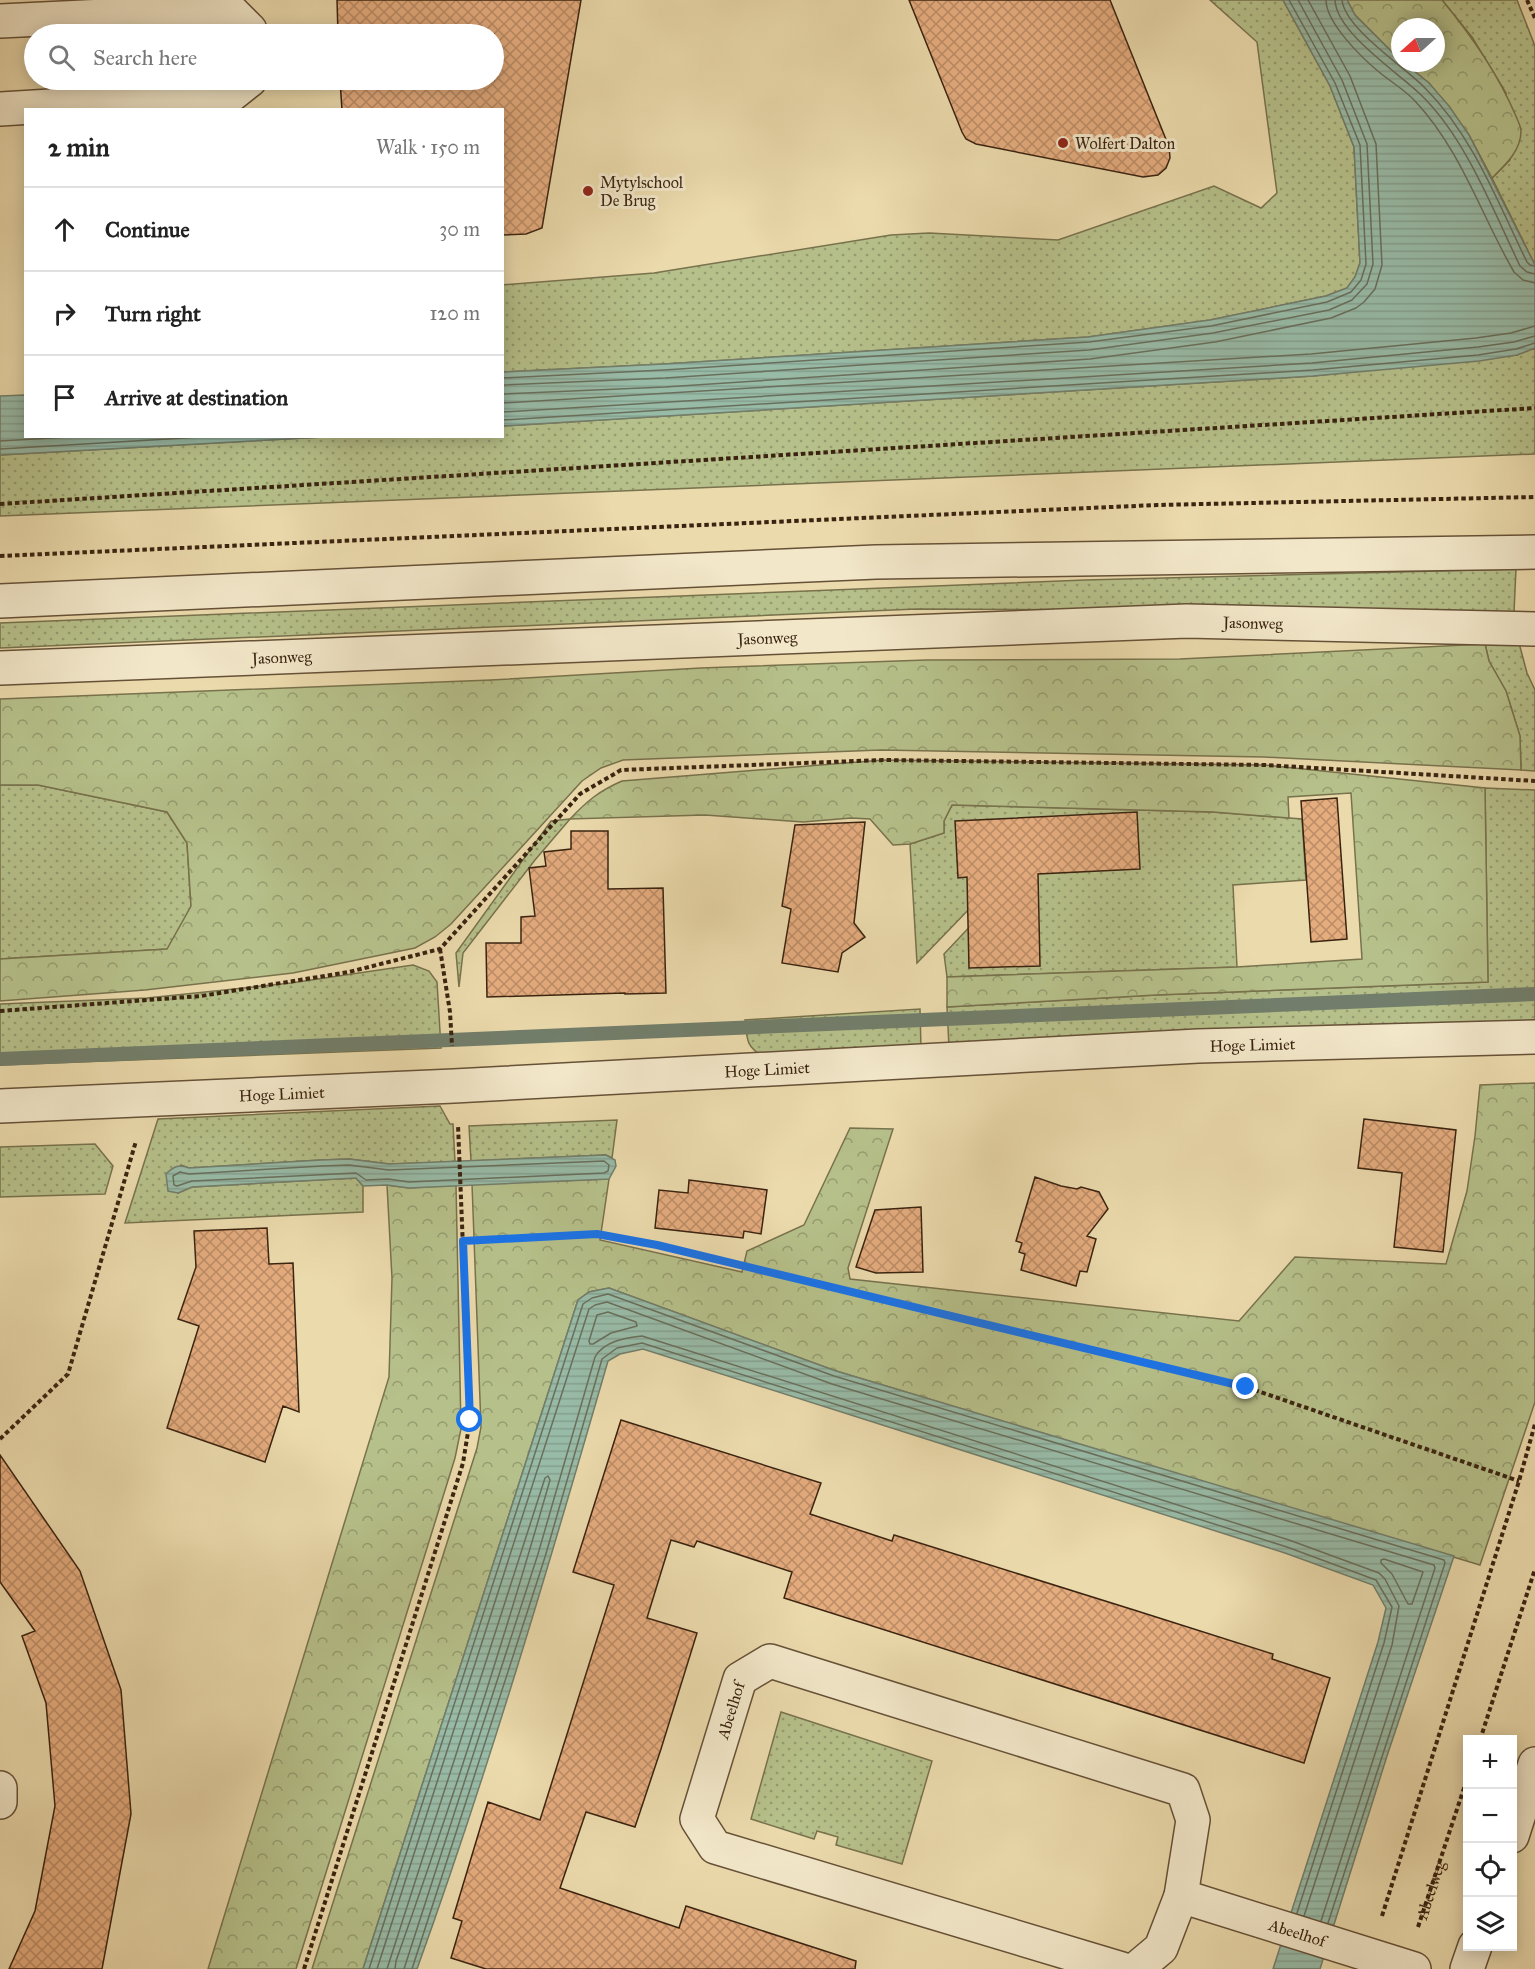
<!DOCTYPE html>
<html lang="en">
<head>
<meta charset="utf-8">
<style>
	body { margin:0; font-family:"IM FELL Great Primer",serif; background:#f6f6f6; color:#222 }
	.controls { position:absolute; right:18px; bottom:18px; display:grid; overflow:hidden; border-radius:0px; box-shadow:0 3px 15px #0003 }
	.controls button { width:54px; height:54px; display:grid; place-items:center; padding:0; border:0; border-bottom:2px solid #e0e0e0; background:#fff; color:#222; font:30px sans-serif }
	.compass { position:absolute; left:1391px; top:18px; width:54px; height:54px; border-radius:50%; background:#fff; box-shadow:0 3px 15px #0003; rotate:249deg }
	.stop { position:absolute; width:18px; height:18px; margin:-14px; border:4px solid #1a73e8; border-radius:50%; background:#fff }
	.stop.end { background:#1a73e8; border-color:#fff; box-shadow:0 2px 6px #0008 }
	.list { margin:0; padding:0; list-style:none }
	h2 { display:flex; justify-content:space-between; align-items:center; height:78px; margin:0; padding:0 24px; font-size:26px }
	h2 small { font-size:20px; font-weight:400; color:#767676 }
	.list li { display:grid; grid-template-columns:39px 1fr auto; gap:18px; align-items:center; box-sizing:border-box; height:84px; padding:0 24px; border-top:2px solid #e0e0e0 }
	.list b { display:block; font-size:22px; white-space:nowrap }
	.list em { font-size:20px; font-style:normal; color:#767676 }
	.icon { flex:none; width:33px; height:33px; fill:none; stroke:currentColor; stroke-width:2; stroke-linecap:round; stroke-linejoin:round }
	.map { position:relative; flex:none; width:1535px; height:1969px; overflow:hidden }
	.search { position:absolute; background:#fff; box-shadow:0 3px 15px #0003; left:24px; top:24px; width:480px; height:66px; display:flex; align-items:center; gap:15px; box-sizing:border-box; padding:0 21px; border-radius:33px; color:#767676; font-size:22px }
	.panel { position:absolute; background:#fff; box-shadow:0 3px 15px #0003; left:24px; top:108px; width:480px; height:330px; border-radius:0px }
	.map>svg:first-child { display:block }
</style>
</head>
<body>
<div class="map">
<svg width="1535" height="1969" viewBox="0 0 1535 1969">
	<defs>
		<pattern id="grass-dots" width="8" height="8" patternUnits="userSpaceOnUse" patternTransform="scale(1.5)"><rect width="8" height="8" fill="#b6c08a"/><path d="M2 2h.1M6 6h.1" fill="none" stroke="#959c6f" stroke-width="1.8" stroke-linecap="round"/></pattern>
		<pattern id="forest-crowns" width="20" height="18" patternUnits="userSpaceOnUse" patternTransform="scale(1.5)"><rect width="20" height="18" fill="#b6c08a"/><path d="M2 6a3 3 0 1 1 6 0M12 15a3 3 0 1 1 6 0" fill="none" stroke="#959c6f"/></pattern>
		<pattern id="water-rules" width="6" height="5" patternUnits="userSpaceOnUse" patternTransform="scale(1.5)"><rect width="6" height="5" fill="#98bba7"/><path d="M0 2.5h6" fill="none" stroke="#84a08f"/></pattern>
		<pattern id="building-cross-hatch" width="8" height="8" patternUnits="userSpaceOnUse" patternTransform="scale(1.5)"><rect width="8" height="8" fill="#e5ac7e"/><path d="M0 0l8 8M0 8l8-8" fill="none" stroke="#bb8c66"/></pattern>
	</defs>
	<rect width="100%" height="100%" fill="#ebdaac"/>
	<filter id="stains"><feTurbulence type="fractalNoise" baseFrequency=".00333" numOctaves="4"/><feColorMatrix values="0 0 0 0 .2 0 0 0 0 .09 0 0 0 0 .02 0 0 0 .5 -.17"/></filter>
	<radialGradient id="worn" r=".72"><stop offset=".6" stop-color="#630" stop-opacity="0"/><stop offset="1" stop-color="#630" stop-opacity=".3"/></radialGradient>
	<path fill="url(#grass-dots)" stroke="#78724d" stroke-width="1.5" d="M 1210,0 L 1283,0 L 1330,86 L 1354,147 L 1360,263 L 1355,277 L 1347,288 L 1326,296 L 1210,320 L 1088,337 L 664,364 L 503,372 L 502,285 L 654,273 L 891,235 L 929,233 L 1058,240 L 1214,186 L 1261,208 L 1277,193 L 1257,42 Z
		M 1442,0 L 1517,0 L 1535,46 L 1535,265 L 1492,178 L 1510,160 L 1506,93 L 1472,37 Z
		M 1535,348 L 1535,454 L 0,516 L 0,455 L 323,437 L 502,436 L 503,426 L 1313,376 L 1517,355 Z
		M 1516,569 L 1514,612 L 917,609 L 0,648 L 0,623 L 1085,580 Z
		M 1519,643 L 1527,673 L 1535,690 L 1535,771 L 1521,770 L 1520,736 L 1506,691 L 1489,661 L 1485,644 Z
		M 0,785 L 38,785 L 167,812 L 187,843 L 191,907 L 168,949 L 0,959 Z
		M 1485,788 L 1535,790 L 1535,1024 L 949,1047 L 947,1007 L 1156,995 L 1488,982 Z
		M 952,805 L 1213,812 L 1302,819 L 1306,880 L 1233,885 L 1237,967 L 947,977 L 944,954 L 978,918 L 974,904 L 917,963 L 910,844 L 944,833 L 944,821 Z
		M 570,819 L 535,860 L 463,953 L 459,987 L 456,953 L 551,821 Z
		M 413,965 L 429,971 L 437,982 L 441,1048 L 0,1065 L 0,1004 L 147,998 L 291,983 Z
		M 920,1009 L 921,1048 L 763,1056 C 746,1047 747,1039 745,1020 Z
		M 440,1106 L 450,1124 L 453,1124 L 455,1162 L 389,1164 L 349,1159 L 321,1160 L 189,1168 L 181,1165 L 178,1193 L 192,1187 L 356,1178 L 363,1186 L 363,1212 L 125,1223 L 158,1119 Z
		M 617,1120 L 612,1158 L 606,1155 L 471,1161 L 469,1126 Z
		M 95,1144 L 113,1166 L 105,1194 L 0,1197 L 0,1147 Z
		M 781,1712 L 932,1761 L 902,1864 L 836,1845 L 838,1837 L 817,1831 L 814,1839 L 751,1819 Z"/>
	<path fill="url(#forest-crowns)" stroke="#78724d" stroke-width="1.5" d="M 1347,0 L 1442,0 C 1471,35 1497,72 1515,114 C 1517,119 1521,126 1521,131 C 1521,151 1505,165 1492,178 L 1469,135 L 1429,83 L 1404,63 L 1436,63 L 1436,27 L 1400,27 L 1400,60 L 1355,15 Z
		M 1485,644 L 1489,661 L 1506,691 L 1520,736 L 1521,770 L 1264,757 L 881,750 L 623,760 L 601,768 L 582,781 L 451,924 L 435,937 L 415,948 L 293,973 L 145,990 L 0,1001 L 0,959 L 167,949 L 191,906 L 187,843 L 167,812 L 38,785 L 0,785 L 0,699 L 491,680 L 701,668 L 926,660 L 1180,659 Z
		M 883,760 L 1265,765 L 1485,788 L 1488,982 L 1156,995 L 947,1007 L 947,977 L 1237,967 L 1362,959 L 1351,793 L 1288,797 L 1289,818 L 1213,812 L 952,805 L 944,821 L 944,833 L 910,844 L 893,845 L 870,819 L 851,818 L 803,822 L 705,815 L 570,819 C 587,801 599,791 622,781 Z
		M 1535,1083 L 1535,1402 L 1480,1565 L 836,1371 L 609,1288 L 589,1292 L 578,1300 L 363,1969 L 312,1969 L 477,1448 L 481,1427 L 472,1184 L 609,1179 L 600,1240 L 742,1272 L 747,1251 L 804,1225 L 850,1128 L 893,1129 L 848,1268 L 850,1279 L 1239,1321 L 1295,1257 L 1446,1264 L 1467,1191 L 1475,1136 L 1480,1085 Z
		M 387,1185 L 409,1188 L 456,1185 L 461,1429 L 455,1458 L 296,1969 L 208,1969 L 389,1377 L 392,1278 Z"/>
	<path fill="url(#water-rules)" stroke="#727e6b" stroke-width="1.5" d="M 1283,0 L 1347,0 L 1355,15 L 1400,60 L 1400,63 L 1404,63 L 1429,83 L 1449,106 L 1469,135 L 1535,265 L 1535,348 L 1517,355 L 1479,361 L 1313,376 L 503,426 L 503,372 L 664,364 L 1088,337 L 1210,320 L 1326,296 L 1347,288 L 1355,277 L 1360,263 L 1354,147 L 1330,86 Z
		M 25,395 L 26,436 L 323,437 L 0,455 L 0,396 Z
		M 606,1155 L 615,1160 L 616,1166 L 609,1179 L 409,1188 L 387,1185 L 363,1186 L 356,1178 L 192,1187 L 178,1193 L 168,1191 L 166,1174 C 174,1166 179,1164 189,1168 L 321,1160 L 349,1159 L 389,1164 Z
		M 609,1288 L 836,1371 L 1454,1556 L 1387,1756 L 1320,1969 L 1273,1969 L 1378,1642 L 1386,1608 L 1373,1585 L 1285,1553 L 643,1349 L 620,1354 L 608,1361 C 549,1565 489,1769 417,1969 L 363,1969 L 578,1300 L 589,1292 Z"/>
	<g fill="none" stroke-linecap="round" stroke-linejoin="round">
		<path stroke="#696f5c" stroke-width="1.5" d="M 1326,0 C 1326,23 1362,58 1379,72 C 1391,82 1405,90 1415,101 C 1461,150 1481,215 1514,272 L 1523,280 L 1535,283
			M 1335,0 C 1336,32 1397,72 1419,93 C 1465,136 1493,210 1520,266 L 1527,272 L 1535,274
			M 1342,0 C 1345,29 1406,68 1425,88 C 1473,136 1498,203 1527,262 L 1530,265 L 1535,266
			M 502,378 L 664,370 L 1089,342 L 1211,326 L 1327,302 L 1351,292 L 1361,280 L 1366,264 L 1360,145 L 1335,83 L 1289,0
			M 502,385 L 665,378 L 1089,350 L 1213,333 L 1329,310 L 1352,300 L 1367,284 L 1373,264 L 1367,144 L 1342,80 L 1298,0
			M 502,394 L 665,387 L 1090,359 L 1215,342 L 1331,318 L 1356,308 L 1364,302 L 1375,289 L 1382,265 L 1376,144 L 1350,76 L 1308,0
			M 502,403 L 1311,354 L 1476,338 L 1511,333 L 1535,326
			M 502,412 L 1312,363 L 1478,347 L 1514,342 L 1535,336
			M 502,420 L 1313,370 L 1478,355 L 1516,349 L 1535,343
			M 0,441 L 87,436
			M 0,449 L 218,436
			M 604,1161 L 609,1165 L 608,1171 L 604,1173 L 409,1182 L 388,1179 L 366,1180 L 356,1173 L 192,1181 L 177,1186 L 174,1185 L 173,1176 L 180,1172 L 189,1174 L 322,1166 L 349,1165 L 389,1170 Z
			M 608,1312 L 636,1322 L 637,1326 L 611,1333 L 593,1344 L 590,1344 L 589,1341 L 597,1315 Z
			M 1384,1559 L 1423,1572 L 1412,1604 L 1408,1604 L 1392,1574 L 1381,1563 L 1381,1560 Z
			M 369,1969 L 583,1304 L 592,1298 L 608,1294 L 834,1376 L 1444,1560 L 1445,1563 L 1328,1923
			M 377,1969 L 589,1309 L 595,1305 L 607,1302 L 832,1384 L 1434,1565 L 1435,1568 L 1321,1921
			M 387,1969 L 545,1478 L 548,1476 L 550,1480 C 504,1641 452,1802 396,1961 L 395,1969
			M 404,1969 L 538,1554 L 595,1357 C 604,1341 625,1338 642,1336 L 1289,1540 L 1379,1573 L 1385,1579 L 1399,1606 L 1392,1645 L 1304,1916
			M 412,1969 L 545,1557 L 602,1359 L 617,1348 L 642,1343 L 1287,1547 L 1376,1580 L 1392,1607 L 1384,1643 L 1297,1913"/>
		<path stroke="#727e6b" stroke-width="14" d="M 0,1059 L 1535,994"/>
	</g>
	<path fill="url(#building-cross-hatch)" stroke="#3a2310" stroke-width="1.5" d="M 337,0 L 581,0 L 542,228 L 526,234 L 502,235 L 502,110 L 342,110 L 340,80 L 494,80 L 494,34 L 338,34 Z
		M 909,0 L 1110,0 L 1169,147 L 1170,158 L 1166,168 L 1158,175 L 1143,177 L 976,144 L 966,139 L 962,132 Z
		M 1337,798 L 1347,939 L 1311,942 L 1301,801 Z
		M 1137,812 L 1140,869 L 1038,874 L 1040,966 L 969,968 L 967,877 L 958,878 L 955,821 Z
		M 865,822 L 854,923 L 865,937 L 842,953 L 838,972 L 782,963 L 791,909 L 782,906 L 795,825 Z
		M 571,831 L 608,831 L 608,889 L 663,888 L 666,993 L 625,994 L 625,993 L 487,997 L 486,943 L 521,943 L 521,917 L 535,916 L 529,868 L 546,866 L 544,852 L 571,849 Z
		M 1364,1119 L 1456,1130 L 1443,1252 L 1394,1247 L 1402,1173 L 1358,1168 Z
		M 1035,1177 L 1061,1186 L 1077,1189 L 1081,1187 L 1099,1192 L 1108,1209 L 1087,1236 L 1096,1239 L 1087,1272 L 1080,1271 L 1076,1286 L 1021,1270 L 1025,1254 L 1019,1252 L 1022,1243 L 1016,1241 Z
		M 689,1180 L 767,1190 L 761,1234 L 744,1231 L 743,1238 L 655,1228 L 659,1190 L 688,1193 Z
		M 921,1207 L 923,1272 L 876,1273 L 856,1267 L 875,1210 Z
		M 267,1228 L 269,1264 L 293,1263 L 299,1412 L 283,1406 L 265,1462 L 167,1428 L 199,1326 L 178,1319 L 196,1267 L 194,1231 Z
		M 621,1420 L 821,1483 L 810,1514 L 892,1541 L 894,1535 L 1134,1610 L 1273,1654 L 1272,1659 L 1330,1678 L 1304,1763 L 784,1598 L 792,1572 L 697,1541 L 694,1547 L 671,1540 L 647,1618 L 697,1633 L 661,1749 L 635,1827 L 586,1812 L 560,1888 L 679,1928 L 686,1906 L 856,1961 L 855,1969 L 486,1969 L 451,1958 L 462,1921 L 453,1918 L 488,1802 L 540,1820 L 614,1585 L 573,1572 Z
		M 0,1455 L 80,1571 L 121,1690 L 131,1814 L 102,1969 L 9,1969 L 35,1911 L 55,1806 L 46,1703 L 22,1636 L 35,1631 L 0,1582 Z"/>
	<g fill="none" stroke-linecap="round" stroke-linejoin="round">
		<defs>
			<g id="minor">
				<path d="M 0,21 L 230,10 L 250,30 L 251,34"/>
				<path d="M 0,109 L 231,95 L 250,80"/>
				<path id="s2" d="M 0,1106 L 454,1086 L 1198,1046 L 1535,1037"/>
				<path d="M 0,1788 L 0,1802"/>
				<path id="s3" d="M 1181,1896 L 1414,1969"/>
				<path id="s4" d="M 1122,1969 L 715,1847 L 697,1819 L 740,1679 L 770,1661 L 1183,1790 L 1193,1820 L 1181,1896 L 1161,1948 L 1136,1969"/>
			</g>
			<g id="tertiary">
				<path d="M 0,601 L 876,562 L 1535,552"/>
				<path id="s5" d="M 0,668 L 1187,621 L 1535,629"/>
				<path d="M 1512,1836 L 1535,1764"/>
				<path d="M 1467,1969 L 1475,1946"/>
			</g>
		</defs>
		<use href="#minor" stroke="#665137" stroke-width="36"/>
		<use href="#tertiary" stroke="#665137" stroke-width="36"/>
		<g stroke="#3a2310" stroke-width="4" stroke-dasharray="4.5 3" stroke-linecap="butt">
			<path d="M 1527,0 L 1535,18"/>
			<path d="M 0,504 L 1535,408"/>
			<path d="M 0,556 L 1157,505 L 1535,497"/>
			<path d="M 440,949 L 450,1012 L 452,1046"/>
			<path d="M 0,1011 L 201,996 L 349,972 L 440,949 L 580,794 L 621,770 L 883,760 L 1265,765 L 1535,781"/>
			<path d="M 463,1241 L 598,1234 L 656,1245 L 1246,1387 L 1519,1481"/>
			<path d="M 0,1439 L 68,1374 L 136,1141"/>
			<path d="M 1480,1740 L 1535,1569"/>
			<path d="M 1382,1916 L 1519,1481 L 1535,1424"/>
			<path id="s1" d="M 1418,1927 L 1468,1776"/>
			<path d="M 304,1969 L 463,1463 L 470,1420 L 458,1125"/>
		</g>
		<use href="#minor" stroke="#f2e7c9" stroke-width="33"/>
		<use href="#tertiary" stroke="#f2e7c9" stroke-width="33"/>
	</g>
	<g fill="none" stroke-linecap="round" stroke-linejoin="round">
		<path stroke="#1a73e8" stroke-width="8" d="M 470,1420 L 463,1241 L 597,1234 L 657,1245 L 1246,1387"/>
	</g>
	<g fill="#8f2418" stroke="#f2e7c9" stroke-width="2">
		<circle cx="1063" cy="143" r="6"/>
		<circle cx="588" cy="191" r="6"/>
	</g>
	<g text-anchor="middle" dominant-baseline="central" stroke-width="6" stroke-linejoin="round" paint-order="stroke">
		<g font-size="16" fill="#3a2310" stroke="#f2e7c9" text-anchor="start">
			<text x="1075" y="143">Wolfert Dalton</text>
			<text x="600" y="182">Mytylschool<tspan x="600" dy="18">De Brug</tspan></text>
		</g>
		<g font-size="16" fill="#3a2310" stroke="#f2e7c9">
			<text stroke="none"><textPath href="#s5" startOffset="1254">Jasonweg</textPath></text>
			<text stroke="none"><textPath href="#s5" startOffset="768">Jasonweg</textPath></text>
			<text stroke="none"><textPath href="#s5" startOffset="282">Jasonweg</textPath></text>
			<text stroke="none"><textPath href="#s2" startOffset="1254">Hoge Limiet</textPath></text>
			<text stroke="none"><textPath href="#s2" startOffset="768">Hoge Limiet</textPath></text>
			<text stroke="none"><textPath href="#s2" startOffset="282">Hoge Limiet</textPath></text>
			<text stroke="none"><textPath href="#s4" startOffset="572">Abeelhof</textPath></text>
			<text stroke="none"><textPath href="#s1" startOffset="39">Abeelweg</textPath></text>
			<text stroke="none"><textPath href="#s3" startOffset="122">Abeelhof</textPath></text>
		</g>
	</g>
	<rect width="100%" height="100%" filter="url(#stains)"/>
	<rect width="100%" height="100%" fill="url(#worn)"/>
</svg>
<div class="controls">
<button>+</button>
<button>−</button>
<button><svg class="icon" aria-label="locate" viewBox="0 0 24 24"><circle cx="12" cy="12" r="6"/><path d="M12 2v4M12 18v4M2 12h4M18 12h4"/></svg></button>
<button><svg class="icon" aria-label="layers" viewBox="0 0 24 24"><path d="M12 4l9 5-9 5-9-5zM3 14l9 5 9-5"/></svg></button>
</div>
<svg class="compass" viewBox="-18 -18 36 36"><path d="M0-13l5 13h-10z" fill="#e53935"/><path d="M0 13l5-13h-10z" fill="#767676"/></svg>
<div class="stop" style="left:470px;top:1420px"></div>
<div class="stop end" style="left:1246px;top:1387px"></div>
<div class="search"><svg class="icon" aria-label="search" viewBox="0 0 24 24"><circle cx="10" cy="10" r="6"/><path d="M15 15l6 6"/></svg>Search here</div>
<section class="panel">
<h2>2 min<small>Walk · 150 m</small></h2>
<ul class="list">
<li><svg class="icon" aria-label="ahead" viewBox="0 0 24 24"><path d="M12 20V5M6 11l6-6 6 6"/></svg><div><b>Continue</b></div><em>30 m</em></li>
<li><svg class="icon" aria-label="right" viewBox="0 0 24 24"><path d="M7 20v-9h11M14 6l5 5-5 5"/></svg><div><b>Turn right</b></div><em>120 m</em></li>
<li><svg class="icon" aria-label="arrive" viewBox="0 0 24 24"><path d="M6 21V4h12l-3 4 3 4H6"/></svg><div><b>Arrive at destination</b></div></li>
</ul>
</section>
</div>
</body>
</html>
